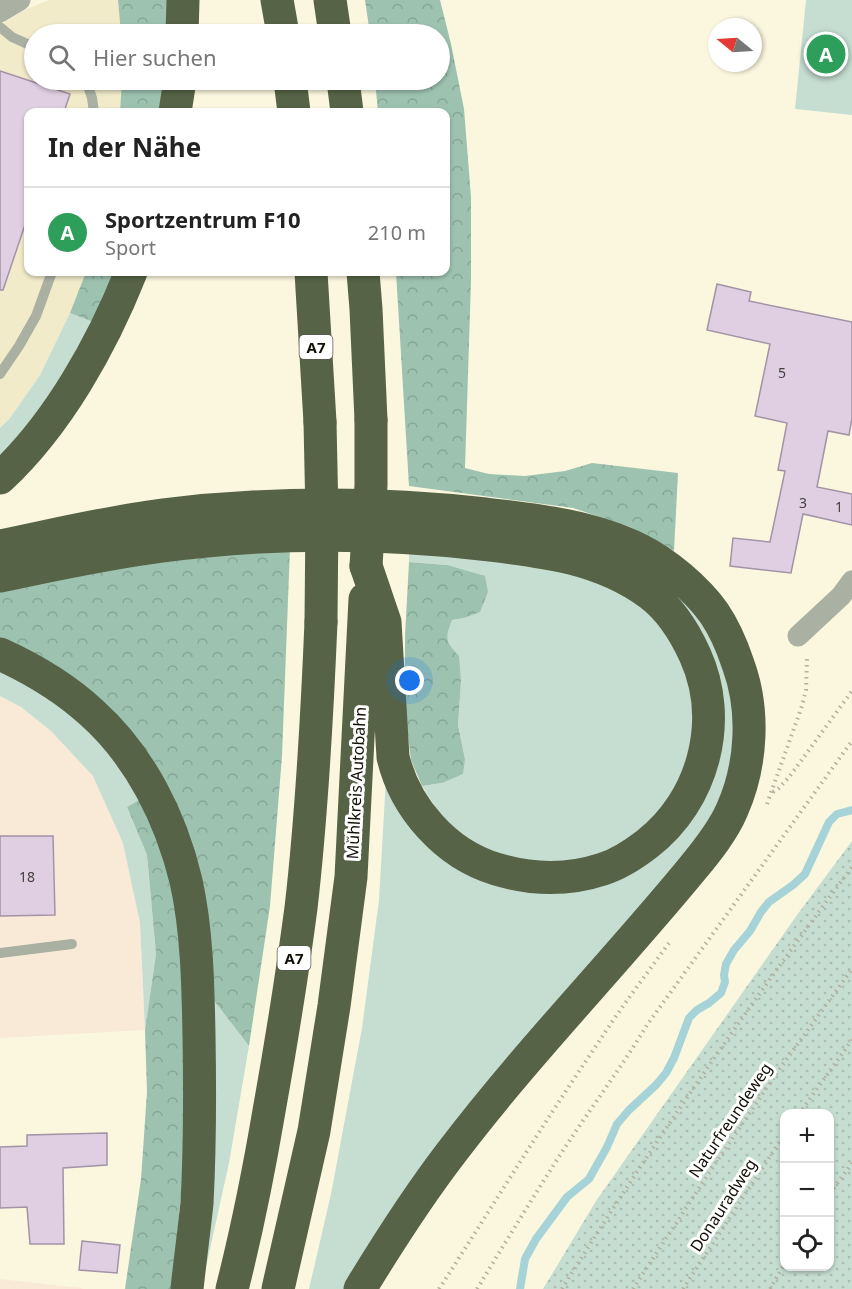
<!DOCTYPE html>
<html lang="de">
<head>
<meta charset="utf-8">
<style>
	body { margin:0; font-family:"Noto Sans",sans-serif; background:#f2f2f2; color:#222 }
	.controls { position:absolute; right:18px; bottom:18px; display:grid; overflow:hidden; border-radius:12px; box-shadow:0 2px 4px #0004 }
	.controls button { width:54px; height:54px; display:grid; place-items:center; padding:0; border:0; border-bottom:2px solid #e0e0e0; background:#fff; color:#222; font:30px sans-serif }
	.compass { position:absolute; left:708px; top:18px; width:54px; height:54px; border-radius:50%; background:#fff; box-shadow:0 2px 4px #0004; rotate:288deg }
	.you { position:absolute; left:410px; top:681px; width:21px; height:21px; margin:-15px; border:4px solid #fff; border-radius:50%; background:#1a73e8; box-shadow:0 0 0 9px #1a73e833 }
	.badge { display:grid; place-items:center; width:39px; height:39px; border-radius:50%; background:#d93025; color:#fff; font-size:20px; font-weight:700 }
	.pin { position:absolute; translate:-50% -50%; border:3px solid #fff; box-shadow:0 2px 6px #0006 }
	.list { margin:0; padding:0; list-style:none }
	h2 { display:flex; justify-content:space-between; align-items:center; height:78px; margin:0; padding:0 24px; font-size:26px }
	h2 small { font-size:20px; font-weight:400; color:#767676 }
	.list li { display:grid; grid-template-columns:39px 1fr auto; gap:18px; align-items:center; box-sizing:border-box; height:90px; padding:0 24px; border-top:2px solid #e0e0e0 }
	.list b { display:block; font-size:22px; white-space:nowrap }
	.list p { margin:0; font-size:20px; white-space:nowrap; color:#767676 }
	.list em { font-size:20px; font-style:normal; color:#767676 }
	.icon { flex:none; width:33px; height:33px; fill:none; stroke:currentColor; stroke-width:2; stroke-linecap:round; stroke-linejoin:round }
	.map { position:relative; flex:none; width:852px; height:1289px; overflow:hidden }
	.search { position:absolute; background:#fff; box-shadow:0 2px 4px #0004; left:24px; top:24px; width:426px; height:66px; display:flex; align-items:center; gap:15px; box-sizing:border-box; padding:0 21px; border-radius:33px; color:#767676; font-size:22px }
	.panel { position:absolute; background:#fff; box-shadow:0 2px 4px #0004; left:24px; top:108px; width:426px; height:168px; border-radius:12px }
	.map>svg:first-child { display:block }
</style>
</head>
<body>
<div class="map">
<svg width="852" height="1289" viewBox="0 0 852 1289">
	<defs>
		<pattern id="forest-crowns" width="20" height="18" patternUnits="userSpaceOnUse" patternTransform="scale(1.5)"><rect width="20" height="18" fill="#9dc2b0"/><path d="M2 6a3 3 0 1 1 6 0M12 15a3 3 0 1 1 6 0" fill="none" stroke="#86a696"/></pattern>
		<pattern id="park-dots" width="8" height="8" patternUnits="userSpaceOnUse" patternTransform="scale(1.5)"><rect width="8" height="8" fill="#c6ded2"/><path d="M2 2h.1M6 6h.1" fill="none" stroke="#a9bdb3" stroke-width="1.8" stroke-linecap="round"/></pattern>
	</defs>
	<rect width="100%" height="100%" fill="#fbf7de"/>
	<path fill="#f1ebca" d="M 49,0 L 118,0 L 121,34 L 34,34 L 34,80 L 122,80 L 120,112 L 28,112 L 28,272 L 86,272 L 70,313 L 40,375 L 10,418 L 0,428 L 0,26 L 22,11 Z"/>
	<path fill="#f8ead6" d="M 0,696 L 21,707 L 51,731 L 94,776 L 124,843 L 140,923 L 145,1030 L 0,1038 Z
		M 0,1279 L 82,1288 L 82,1289 L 0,1289 Z"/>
	<path fill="#c6ded2" d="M 806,0 L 852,0 L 852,115 L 795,109 Z
		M 70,313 L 93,322 L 69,365 L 42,407 L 0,457 L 0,428 L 10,418 L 40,375 Z
		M 409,549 L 507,556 L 621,588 L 671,632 L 696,695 L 693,766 L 659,820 L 606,857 L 526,865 L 478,845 L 455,828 L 440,814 L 422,786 L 442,783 L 465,759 L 458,725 L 461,682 L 446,635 L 452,620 L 464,618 L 447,565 L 409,562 Z
		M 659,587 L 686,596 L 727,660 L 738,744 L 710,827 L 347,1289 L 309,1289 L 331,1194 L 362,1028 L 379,900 L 386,778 L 439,852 L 606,881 L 719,741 Z
		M 0,664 L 93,727 L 142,798 L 127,807 L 147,855 L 156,954 L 145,1030 L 140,923 L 123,843 L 93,776 L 51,731 L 21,707 L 0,696 Z
		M 212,998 L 249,1046 L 229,1163 L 203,1281 Z"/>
	<path fill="url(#forest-crowns)" d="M 118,0 L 167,0 L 168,34 L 121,34 Z
		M 365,0 L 440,0 L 451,44 L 464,109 L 471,197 L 471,281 L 465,468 L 489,474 L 525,476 L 565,471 L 592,463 L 678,473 L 674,551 L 630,527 L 573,508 L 409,486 L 396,272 L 446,272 L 446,112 L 378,112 L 375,80 L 440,80 L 440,34 L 370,34 Z
		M 122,80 L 164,80 L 159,112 L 120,112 Z
		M 86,272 L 116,272 L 93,322 L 70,313 Z
		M 290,548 L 282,756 L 270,906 L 249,1046 L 212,998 L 186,831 L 0,640 L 0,586 L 68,572 Z
		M 409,562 L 447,565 L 485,576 L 488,592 L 480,612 L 464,618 L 452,620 C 445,638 445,642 459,656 L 461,682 L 458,725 L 465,759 L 463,774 L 442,783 L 422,786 L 411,760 L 405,711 L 405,636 Z
		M 142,798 L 161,833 L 183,935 L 186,1144 L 172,1289 L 125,1289 L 141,1179 L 147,1092 L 145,1030 L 156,954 L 147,855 L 127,807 Z"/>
	<path fill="url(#park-dots)" fill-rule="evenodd" d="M 852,841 L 852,1289 L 543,1289 L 596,1201 L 797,915 ZM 784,1114 L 830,1114 L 830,1266 L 784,1266 Z"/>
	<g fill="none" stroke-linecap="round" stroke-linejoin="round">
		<path stroke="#a6d3d8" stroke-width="8" d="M 520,1289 L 525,1259 L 536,1239 L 567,1197 L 589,1179 L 607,1147 L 617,1124 L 629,1110 L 656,1085 L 666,1073 L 674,1058 L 689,1018 L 697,1010 L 709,1003 L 721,993 L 725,982 L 724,975 L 726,964 L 734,950 L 750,931 L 761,912 L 769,902 L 793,885 L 805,874 L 829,822 L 837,814 L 852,810"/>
	</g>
	<path fill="#e0cfe3" stroke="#a393a6" stroke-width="1.5" d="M 0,71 L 70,94 L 64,112 L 28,112 L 28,216 L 3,290 L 0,290 Z
		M 717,284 L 751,292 L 749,301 L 852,322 L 852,418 L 849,435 L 828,431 L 817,487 L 852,494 L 852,525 L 803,514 L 791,573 L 730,566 L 733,538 L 770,542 L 785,471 L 778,470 L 787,423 L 755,416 L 770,344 L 707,330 Z
		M 0,836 L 53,836 L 55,915 L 0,916 Z
		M 107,1133 L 107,1165 L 63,1168 L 64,1244 L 30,1244 L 27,1207 L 0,1208 L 0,1147 L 27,1146 L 27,1135 Z
		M 82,1241 L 120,1245 L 117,1273 L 79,1270 Z"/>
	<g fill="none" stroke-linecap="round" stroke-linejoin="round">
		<path stroke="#b2af9b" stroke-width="4" stroke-dasharray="1.5 4.5" stroke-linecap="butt" d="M 773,792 L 779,788 L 790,776 L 852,691
			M 767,804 L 802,706 L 806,690 L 807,656
			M 799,1114 L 852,1040
			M 830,1193 L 852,1163
			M 439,1289 C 492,1207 543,1124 598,1043 C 620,1009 645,976 669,943
			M 477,1289 C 505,1243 533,1197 562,1152 C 590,1109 621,1068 647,1025 L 852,741
			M 562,1289 C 652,1144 750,1004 852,867
			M 633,1289 L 715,1164 L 776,1074 L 852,969
			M 683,1289 L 784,1135
			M 770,1289 L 784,1265"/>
		<path stroke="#aab1a3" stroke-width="10" d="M 0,27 L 12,37 L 34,47
			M 86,80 L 92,98 L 94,112
			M 0,374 L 19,346 L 36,316 L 52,272
			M 0,953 L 72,944"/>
		<path stroke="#aab1a3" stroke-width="21" d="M 0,12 L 20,0
			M 798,636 L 841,596 L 852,581"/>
		<path stroke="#566346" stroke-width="33" d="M 277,0 L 283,34
			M 330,0 L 335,34
			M 182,34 L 183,0
			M 290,80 L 294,112
			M 343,80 L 347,112
			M 175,112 L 180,80
			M 311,272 L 320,422
			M 363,272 L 366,309 L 371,420
			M 0,478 C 58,424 102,345 131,272
			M 0,546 C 54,535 107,522 162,515 C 269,502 378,502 485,514 C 537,520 592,526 640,550 C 666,563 697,589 714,613 C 725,629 732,646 738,664 C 755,710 752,765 732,810 C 723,831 707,851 692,869 C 613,965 526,1054 451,1153 C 418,1196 388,1243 360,1289
			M 0,576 C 54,565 108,553 163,546 C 268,532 376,532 481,544 C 541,551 600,557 650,594 C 670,609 685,633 695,655 C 725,721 703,801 647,844 C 634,854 619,864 603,869 C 567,881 532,880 496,869 C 446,854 405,808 393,757 L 385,622 L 366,566
			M 0,654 C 33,669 65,688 92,713 C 140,756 171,818 186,881 C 197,930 198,984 199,1035 C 200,1091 200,1147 197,1203 C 194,1232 190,1260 187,1289
			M 232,1289 C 247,1230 259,1170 269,1111 C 281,1044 292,976 301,908 C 312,813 317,718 321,622
			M 278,1289 L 314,1131 L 334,1006 L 351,877 L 365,599"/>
		<path stroke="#566346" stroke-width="33" d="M 320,422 L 322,515 L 321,622
			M 366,566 L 371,485 L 371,420"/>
	</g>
	<g text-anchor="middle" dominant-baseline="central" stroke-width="6" stroke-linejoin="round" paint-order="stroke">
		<g font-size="14" fill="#45403e">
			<text x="782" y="372">5</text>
			<text x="803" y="502">3</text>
			<text x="839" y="506">1</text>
			<text x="27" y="876">18</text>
		</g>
		<g fill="#fff" stroke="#585851" stroke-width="1.5">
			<rect x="299.5" y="335" width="33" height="24" rx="4.5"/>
			<rect x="277.5" y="946" width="33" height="24" rx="4.5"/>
		</g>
		<g font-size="15" font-weight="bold" fill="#111007">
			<text x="316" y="347">A7</text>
			<text x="294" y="958">A7</text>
		</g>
		<g font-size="16" fill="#111007" stroke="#fff">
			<text transform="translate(356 783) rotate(-87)">Mühlkreis Autobahn</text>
			<text transform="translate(730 1120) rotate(-56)">Naturfreundeweg</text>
			<text transform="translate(723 1205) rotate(-57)">Donauradweg</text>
		</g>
	</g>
</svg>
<div class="controls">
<button>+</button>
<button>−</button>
<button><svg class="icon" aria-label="locate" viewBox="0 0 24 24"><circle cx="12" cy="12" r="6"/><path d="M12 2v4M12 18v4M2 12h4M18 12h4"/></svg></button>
</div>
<svg class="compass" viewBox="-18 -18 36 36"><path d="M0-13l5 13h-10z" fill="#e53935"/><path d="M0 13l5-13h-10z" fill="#767676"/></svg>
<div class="you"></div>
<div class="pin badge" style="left:826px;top:54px;background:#2e9e5b">A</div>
<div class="search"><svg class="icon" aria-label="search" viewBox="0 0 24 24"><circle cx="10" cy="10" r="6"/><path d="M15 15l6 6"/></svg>Hier suchen</div>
<section class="panel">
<h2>In der Nähe<small></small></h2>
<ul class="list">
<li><span class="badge" style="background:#2e9e5b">A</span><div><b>Sportzentrum F10</b><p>Sport</p></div><em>210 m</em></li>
</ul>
</section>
</div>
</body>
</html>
